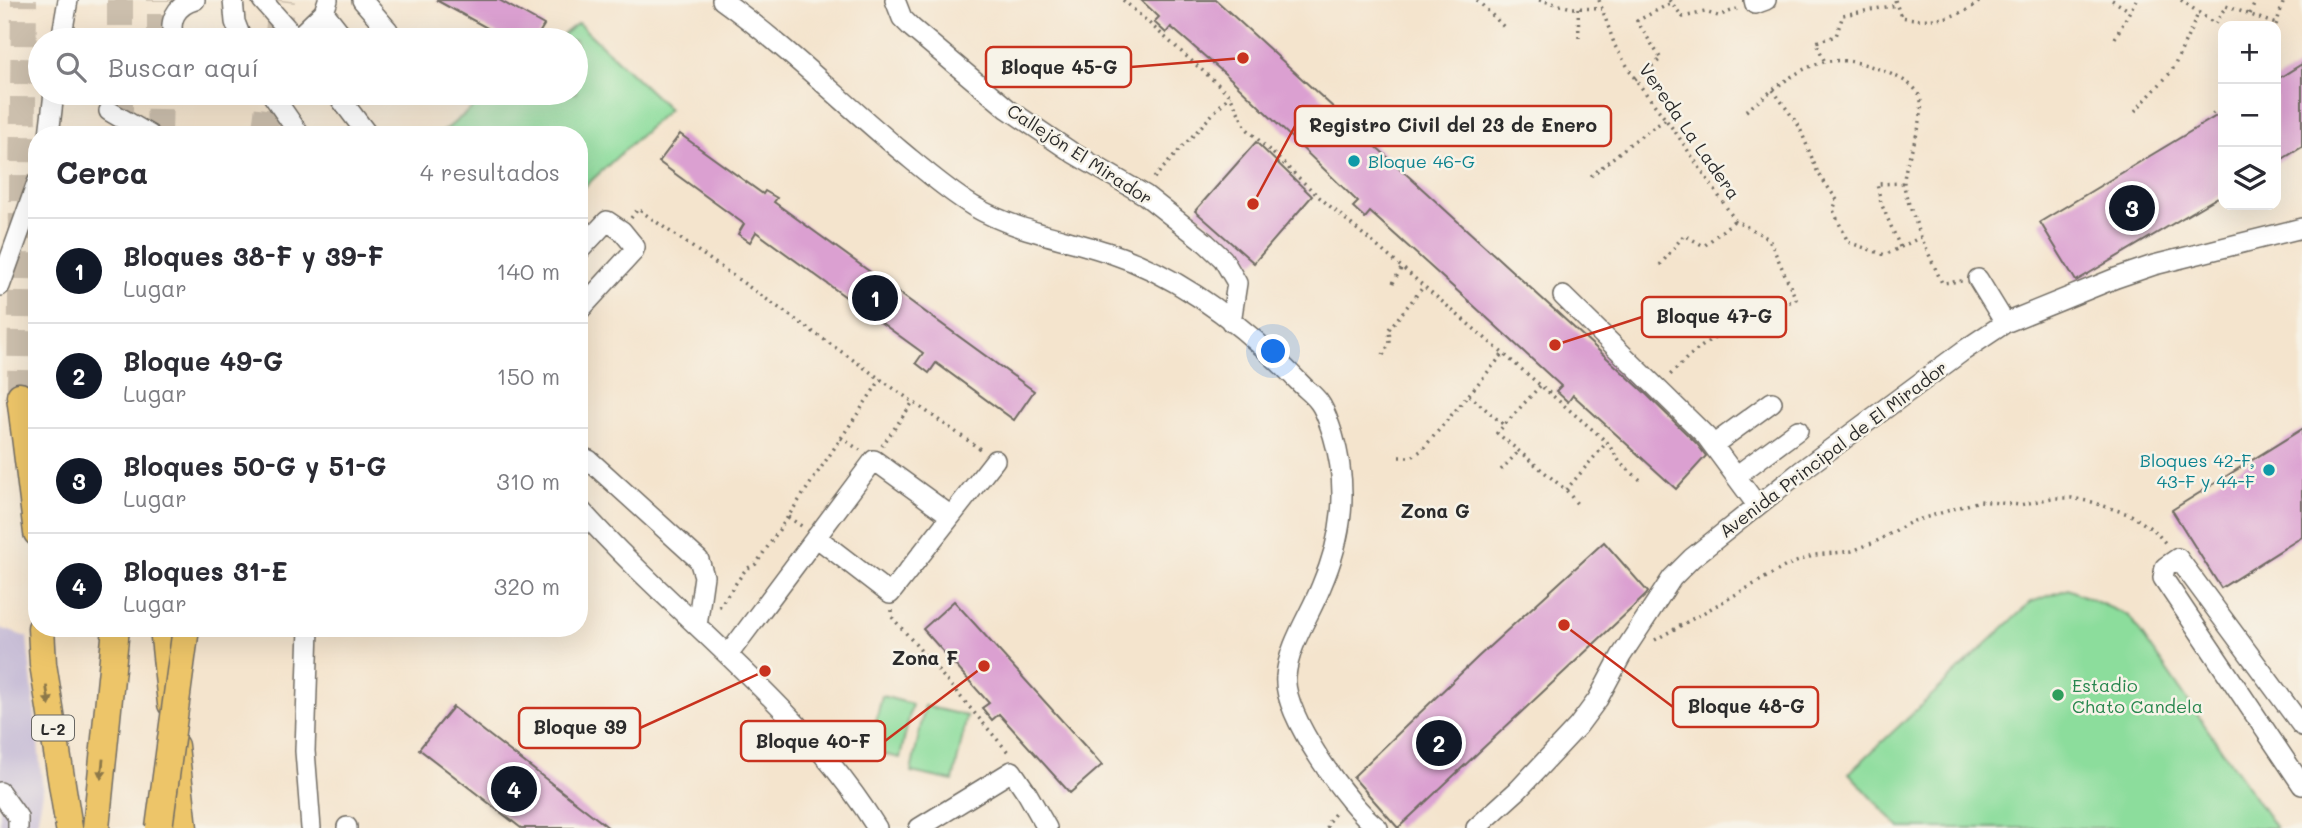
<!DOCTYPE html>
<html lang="es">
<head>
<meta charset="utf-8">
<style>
	body { margin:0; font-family:Mali,sans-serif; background:#f2f2f3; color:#2b2b33 }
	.controls { position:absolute; right:21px; top:21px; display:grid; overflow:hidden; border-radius:14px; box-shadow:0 7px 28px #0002 }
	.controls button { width:63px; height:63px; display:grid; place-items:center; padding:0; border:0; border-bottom:2px solid #e1e1e2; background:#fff; color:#2b2b33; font:35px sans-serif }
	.you { position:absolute; left:1274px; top:352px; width:24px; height:24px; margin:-18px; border:5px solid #fff; border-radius:50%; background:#1a73e8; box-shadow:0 0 0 10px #1a73e833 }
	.badge { display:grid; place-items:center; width:46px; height:46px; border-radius:50%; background:#111827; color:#fff; font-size:23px; font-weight:700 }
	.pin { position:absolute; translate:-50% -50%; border:4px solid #fff; box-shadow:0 2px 7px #0006 }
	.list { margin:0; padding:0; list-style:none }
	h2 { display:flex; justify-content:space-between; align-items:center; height:91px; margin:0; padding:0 28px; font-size:30px }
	h2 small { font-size:23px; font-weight:400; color:#7c7c81 }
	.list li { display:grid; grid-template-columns:46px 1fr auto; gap:21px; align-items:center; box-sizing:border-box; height:105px; padding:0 28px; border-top:2px solid #e1e1e2 }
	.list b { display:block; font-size:26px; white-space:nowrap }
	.list p { margin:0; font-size:23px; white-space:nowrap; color:#7c7c81 }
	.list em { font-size:23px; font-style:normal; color:#7c7c81 }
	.icon { flex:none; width:38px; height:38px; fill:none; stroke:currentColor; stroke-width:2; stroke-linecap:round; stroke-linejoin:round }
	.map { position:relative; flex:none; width:2302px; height:828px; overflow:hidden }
	.search { position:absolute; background:#fff; box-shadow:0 7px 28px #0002; left:28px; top:28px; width:560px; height:77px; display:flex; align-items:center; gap:18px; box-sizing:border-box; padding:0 24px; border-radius:38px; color:#7c7c81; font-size:26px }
	.panel { position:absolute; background:#fff; box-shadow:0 7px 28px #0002; left:28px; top:126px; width:560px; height:511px; border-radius:28px }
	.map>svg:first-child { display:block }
</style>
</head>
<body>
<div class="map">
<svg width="2302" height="828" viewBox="0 0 2302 828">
	<rect width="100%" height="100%" fill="#f7f3e8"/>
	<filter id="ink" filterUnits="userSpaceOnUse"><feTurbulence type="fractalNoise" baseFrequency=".0143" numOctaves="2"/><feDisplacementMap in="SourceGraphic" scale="14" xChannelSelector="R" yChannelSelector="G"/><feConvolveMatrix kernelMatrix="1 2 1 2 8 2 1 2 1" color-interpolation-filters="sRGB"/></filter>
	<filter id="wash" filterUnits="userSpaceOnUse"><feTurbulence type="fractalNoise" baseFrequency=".00686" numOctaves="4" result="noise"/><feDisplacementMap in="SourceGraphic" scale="28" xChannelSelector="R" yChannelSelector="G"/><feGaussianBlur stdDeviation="1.57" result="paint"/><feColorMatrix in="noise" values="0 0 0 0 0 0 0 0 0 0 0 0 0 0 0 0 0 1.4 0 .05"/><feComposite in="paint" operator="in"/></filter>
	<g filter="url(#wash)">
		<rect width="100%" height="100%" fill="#f4e4cd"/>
		<path fill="#c9bfd7" d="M 0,628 L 27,637 L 43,792 L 36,828 L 0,828 Z"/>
		<path fill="#8cdd9c" stroke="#5c8464" stroke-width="2" d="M 578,23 L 669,109 L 579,192 L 579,135 L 439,135 L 491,93 L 576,93 L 576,40 L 556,40 Z
			M 2068,589 L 2129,616 L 2276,828 L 1900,828 L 1849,773 L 2031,602 Z
			M 882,696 L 912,704 L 900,758 L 869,751 Z
			M 925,706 L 967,716 L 953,781 L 911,772 Z"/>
		<g id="blocks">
			<path fill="#dba0d1" d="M 436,0 L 499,0 L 544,25 L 535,40 L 509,40 Z
				M 1141,0 L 1216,0 L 1643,391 L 1697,444 L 1706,456 L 1676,489 L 1573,395 L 1568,402 L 1556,391 L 1561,386 L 1473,305 L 1370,212 L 1365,218 L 1353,207 L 1358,202 L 1231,79 L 1171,27 L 1166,33 L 1154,22 L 1159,17 Z
				M 2302,64 L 2302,147 L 2276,163 L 2276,80 Z
				M 2223,112 L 2223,194 L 2076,281 L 2040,222 Z
				M 680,134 L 763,194 L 765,191 L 777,198 L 774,202 L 1034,391 L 1014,420 L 936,363 L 929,373 L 916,363 L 923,353 L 756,232 L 750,242 L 738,234 L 744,224 L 659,162 Z
				M 1256,142 L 1312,196 L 1254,263 L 1195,211 Z
				M 2302,429 L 2302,537 L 2221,588 L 2172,510 Z
				M 1604,542 L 1648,592 L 1646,595 L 1398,828 L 1353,777 L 1478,657 Z
				M 954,601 L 1102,765 L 1070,793 L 999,714 L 992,720 L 982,708 L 989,703 L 923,629 Z
				M 453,707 L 609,828 L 521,828 L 419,749 Z"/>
		</g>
	</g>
	<g filter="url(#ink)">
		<use href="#blocks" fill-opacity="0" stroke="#716c64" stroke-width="2"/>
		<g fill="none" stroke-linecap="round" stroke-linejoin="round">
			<path stroke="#ccbfad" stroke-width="26" stroke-dasharray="26 13" stroke-linecap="butt" d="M 120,0 L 120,40
				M 160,40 L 160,0
				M 277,40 L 282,0
				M 120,93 L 120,135
				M 159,135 L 160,93
				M 264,135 L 270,93
				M 20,396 L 24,0"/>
			<defs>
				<path id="minor" d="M 233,0 L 235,22 L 242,40
					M 262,0 L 297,40
					M 362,0 L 388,30 L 390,35 L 389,40
					M 722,0 C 785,45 841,101 901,151 C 924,170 948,191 973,206 C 1015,231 1064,238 1110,253 C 1183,277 1249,330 1302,385 C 1307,390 1314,395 1319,402 C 1326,411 1329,424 1333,435 C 1349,488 1343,536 1321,587 C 1310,615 1288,646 1286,677 C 1282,714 1348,806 1378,828
					M 895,0 L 902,18 L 912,28 L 1008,109 L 1073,153 L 1145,195 L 1206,243 L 1223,259 L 1237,283 L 1231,322
					M 1754,0 L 1755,4 L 1766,0
					M 324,12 L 346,40
					M 296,39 L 324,12 L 328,0
					M 61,40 L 68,0
					M 175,40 C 167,22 176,5 195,0
					M 271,93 L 300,135
					M 336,93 L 368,135
					M 109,111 L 150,135
					M 49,135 L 54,93
					M 579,251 L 607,221 L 622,231 L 635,247 L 633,252 L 579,311
					M 1978,279 L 2005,323
					M 0,286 L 37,183
					M 1563,296 L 1706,436 L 1757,505
					M 1713,445 L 1772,402
					M 579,456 L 589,460 L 699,560 L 704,576 L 697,626
					M 1736,476 L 1798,430
					M 579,508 C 676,617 800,704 877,828
					M 816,537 L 890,594 L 995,460
					M 309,628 L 305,751 L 311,828
					M 728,655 L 874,460 L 951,516
					M 2302,726 L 2178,558 L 2165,567 L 2163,578 L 2302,785
					M 0,792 L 18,817 L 18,828
					M 347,827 L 347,828
					M 919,828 L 1012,771 L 1027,793 L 1047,828
					M 1476,828 L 1518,790 L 1578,726 L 1598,699 L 1621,656 L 1672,578 L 1692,558 L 1801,471 L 1963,351 L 2005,323 L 2116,278 L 2154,265 L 2302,228"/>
				<path id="highway" d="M 20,396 L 37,533
					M 41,628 L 43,664 L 69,828
					M 163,628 L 171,704
					M 175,746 L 184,828
					M 96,828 L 116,628"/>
			</defs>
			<use href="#minor" stroke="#716c64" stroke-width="22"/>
			<use href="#highway" stroke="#716c64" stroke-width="29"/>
			<path stroke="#716c64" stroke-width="3.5" stroke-dasharray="2 5" stroke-linecap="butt" d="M 1123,0 L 1230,95 L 1246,128 L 1318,196 L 1607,442 L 1621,464 L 1643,482
				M 1477,0 L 1506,29
				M 1539,0 L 1572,8 L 1602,9
				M 1599,0 L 1615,46 L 1635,79 L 1676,133 L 1735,220 L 1769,239 L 1796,299 L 1709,341 L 1688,357 L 1669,376
				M 1669,0 L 1683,17 L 1705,12 L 1718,16 L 1737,9
				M 1895,0 L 1901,17 C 1928,22 1959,20 1981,0
				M 2112,0 L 2130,11
				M 2181,0 L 2215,24 L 2226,6 L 2276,24
				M 1578,8 L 1579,38
				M 2250,14 L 2256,0
				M 2276,25 L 2284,0
				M 2115,38 L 2136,0
				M 1824,60 L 1816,42 L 1836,36 L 1843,15 L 1897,5
				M 1635,79 L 1661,59 L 1637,21 L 1671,3
				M 1773,90 L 1799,126 L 1818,173 L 1837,200 L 1833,210 L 1848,242 L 1885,255 L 1921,237 L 1942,283 L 1962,281
				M 1746,111 C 1802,67 1825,43 1895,76 C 1906,81 1920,89 1921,102 C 1924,129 1906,154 1904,181 C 1903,194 1917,223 1921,237
				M 2135,111 L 2172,71 L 2199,12
				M 2212,114 L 2223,105
				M 1591,176 L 1631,143 L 1666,119
				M 1154,178 L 1230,95
				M 631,218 L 638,209 L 980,449
				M 1900,247 L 1881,203 L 1877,184 L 1904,183
				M 1660,265 L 1684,235 L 1704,246 L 1735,220
				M 1393,283 L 1402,267
				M 1383,355 L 1390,343 L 1389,329 L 1424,286
				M 1540,386 L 1497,433 L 1566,490 L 1578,505
				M 1469,395 L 1504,425
				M 841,438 L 860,450
				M 882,446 L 913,402
				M 1399,457 L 1412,457 L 1422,450 L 1503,354
				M 1501,470 L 1518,452
				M 1566,490 L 1607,442
				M 788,517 L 803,527
				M 719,607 L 746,569 L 756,564 L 881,379
				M 892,610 L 892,617 L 1008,752
				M 1655,640 L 1788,565 L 1815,555 L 1852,551 L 1877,541 L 1911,522 L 1980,501 L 2020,505 L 2052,498 L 2072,498 L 2092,502 L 2131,515 L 2155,531 L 2167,545
				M 1327,828 L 1329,821 L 1337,811"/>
			<use href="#minor" stroke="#fff" stroke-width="19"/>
			<use href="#highway" stroke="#edc569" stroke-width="26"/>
			<defs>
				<path id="highway-bridge" d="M 159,828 L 186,628"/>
			</defs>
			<use href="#highway-bridge" stroke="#716c64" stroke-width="29" stroke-linecap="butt"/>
			<use href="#highway-bridge" stroke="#edc569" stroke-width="26"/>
		</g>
		<defs><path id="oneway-solid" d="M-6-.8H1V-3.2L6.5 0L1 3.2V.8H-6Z" transform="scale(1.75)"/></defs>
		<g fill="#8c784a">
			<use href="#oneway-solid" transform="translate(48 696) rotate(81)"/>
			<use href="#oneway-solid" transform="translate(102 769) rotate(96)"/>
		</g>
	</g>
	<g fill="#0f9aa8" stroke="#f7f3e8" stroke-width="2.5">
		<circle cx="1354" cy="161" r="7"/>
		<circle cx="2269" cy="470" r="7"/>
	</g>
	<circle fill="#2e9e5b" stroke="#f7f3e8" stroke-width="2.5" cx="2058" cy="695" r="7"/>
	<g text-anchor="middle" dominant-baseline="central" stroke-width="5" stroke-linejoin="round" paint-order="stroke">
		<rect fill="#f7f3e8" stroke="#686764" stroke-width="2" x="32" y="715.5" width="42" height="25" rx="5"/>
		<g font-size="16" font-weight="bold" fill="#2b2b2b">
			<text x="53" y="728">L-2</text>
		</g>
		<g font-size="18" fill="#2b2b2b" stroke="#f7f3e8">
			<text transform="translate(1690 131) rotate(55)">Vereda La Ladera</text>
			<text transform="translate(1080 154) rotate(33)">Callejón El Mirador</text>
			<text transform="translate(1833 449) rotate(-37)">Avenida Principal de El Mirador</text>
		</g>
		<g font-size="18" fill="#0d838f" stroke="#f7f3e8" text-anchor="start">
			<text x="1368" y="161">Bloque 46-G</text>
			<text x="2255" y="460" text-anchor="end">Bloques 42-F,<tspan x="2255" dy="21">43-F y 44-F</tspan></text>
		</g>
		<g font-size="18" fill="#27864d" stroke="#f7f3e8" text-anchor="start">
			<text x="2072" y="685">Estadio<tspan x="2072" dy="21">Chato Candela</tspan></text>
		</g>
		<g font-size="19" font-weight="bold" fill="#2b2b2b" stroke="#f7f3e8">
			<text x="1435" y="510">Zona G</text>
			<text x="925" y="657">Zona F</text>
		</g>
	</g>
	<path fill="none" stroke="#c8321e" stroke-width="2.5" d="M1243 58L1131 67M1253 204L1295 126M1555 345L1642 317M1564 625L1673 707M765 671L640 728M984 666L885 741"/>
	<g fill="#c8321e" stroke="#f7f3e8" stroke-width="2.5">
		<circle cx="1243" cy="58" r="7"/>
		<circle cx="1253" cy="204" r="7"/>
		<circle cx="1555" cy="345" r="7"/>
		<circle cx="1564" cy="625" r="7"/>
		<circle cx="765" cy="671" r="7"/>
		<circle cx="984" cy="666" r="7"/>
	</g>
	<g fill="#f7f3e8" stroke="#c8321e" stroke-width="2.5">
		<rect x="986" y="47" width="145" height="40" rx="7"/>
		<rect x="1295" y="106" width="316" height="40" rx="7"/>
		<rect x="1642" y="297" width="144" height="40" rx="7"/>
		<rect x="1673" y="687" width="145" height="40" rx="7"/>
		<rect x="519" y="708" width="121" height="40" rx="7"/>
		<rect x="741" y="721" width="144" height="40" rx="7"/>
	</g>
	<g font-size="19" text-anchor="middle" font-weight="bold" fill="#2b2b2b">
		<text x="1059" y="74">Bloque 45-G</text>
		<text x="1453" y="132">Registro Civil del 23 de Enero</text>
		<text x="1714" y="323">Bloque 47-G</text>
		<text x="1746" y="713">Bloque 48-G</text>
		<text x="580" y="734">Bloque 39</text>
		<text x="813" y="748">Bloque 40-F</text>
	</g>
</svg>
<div class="controls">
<button>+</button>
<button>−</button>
<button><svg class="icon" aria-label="layers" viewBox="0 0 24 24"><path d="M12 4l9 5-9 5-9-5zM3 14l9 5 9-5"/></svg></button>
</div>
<div class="you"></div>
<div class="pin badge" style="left:875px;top:298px">1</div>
<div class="pin badge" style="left:1439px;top:743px">2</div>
<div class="pin badge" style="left:2132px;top:208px">3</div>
<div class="pin badge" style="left:514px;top:789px">4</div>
<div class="search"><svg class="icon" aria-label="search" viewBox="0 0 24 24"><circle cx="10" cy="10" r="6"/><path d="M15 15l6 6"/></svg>Buscar aquí</div>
<section class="panel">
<h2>Cerca<small>4 resultados</small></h2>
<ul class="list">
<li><span class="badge">1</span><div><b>Bloques 38-F y 39-F</b><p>Lugar</p></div><em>140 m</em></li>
<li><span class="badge">2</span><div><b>Bloque 49-G</b><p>Lugar</p></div><em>150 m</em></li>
<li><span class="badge">3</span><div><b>Bloques 50-G y 51-G</b><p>Lugar</p></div><em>310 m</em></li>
<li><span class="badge">4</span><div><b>Bloques 31-E</b><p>Lugar</p></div><em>320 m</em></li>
</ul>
</section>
</div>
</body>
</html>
